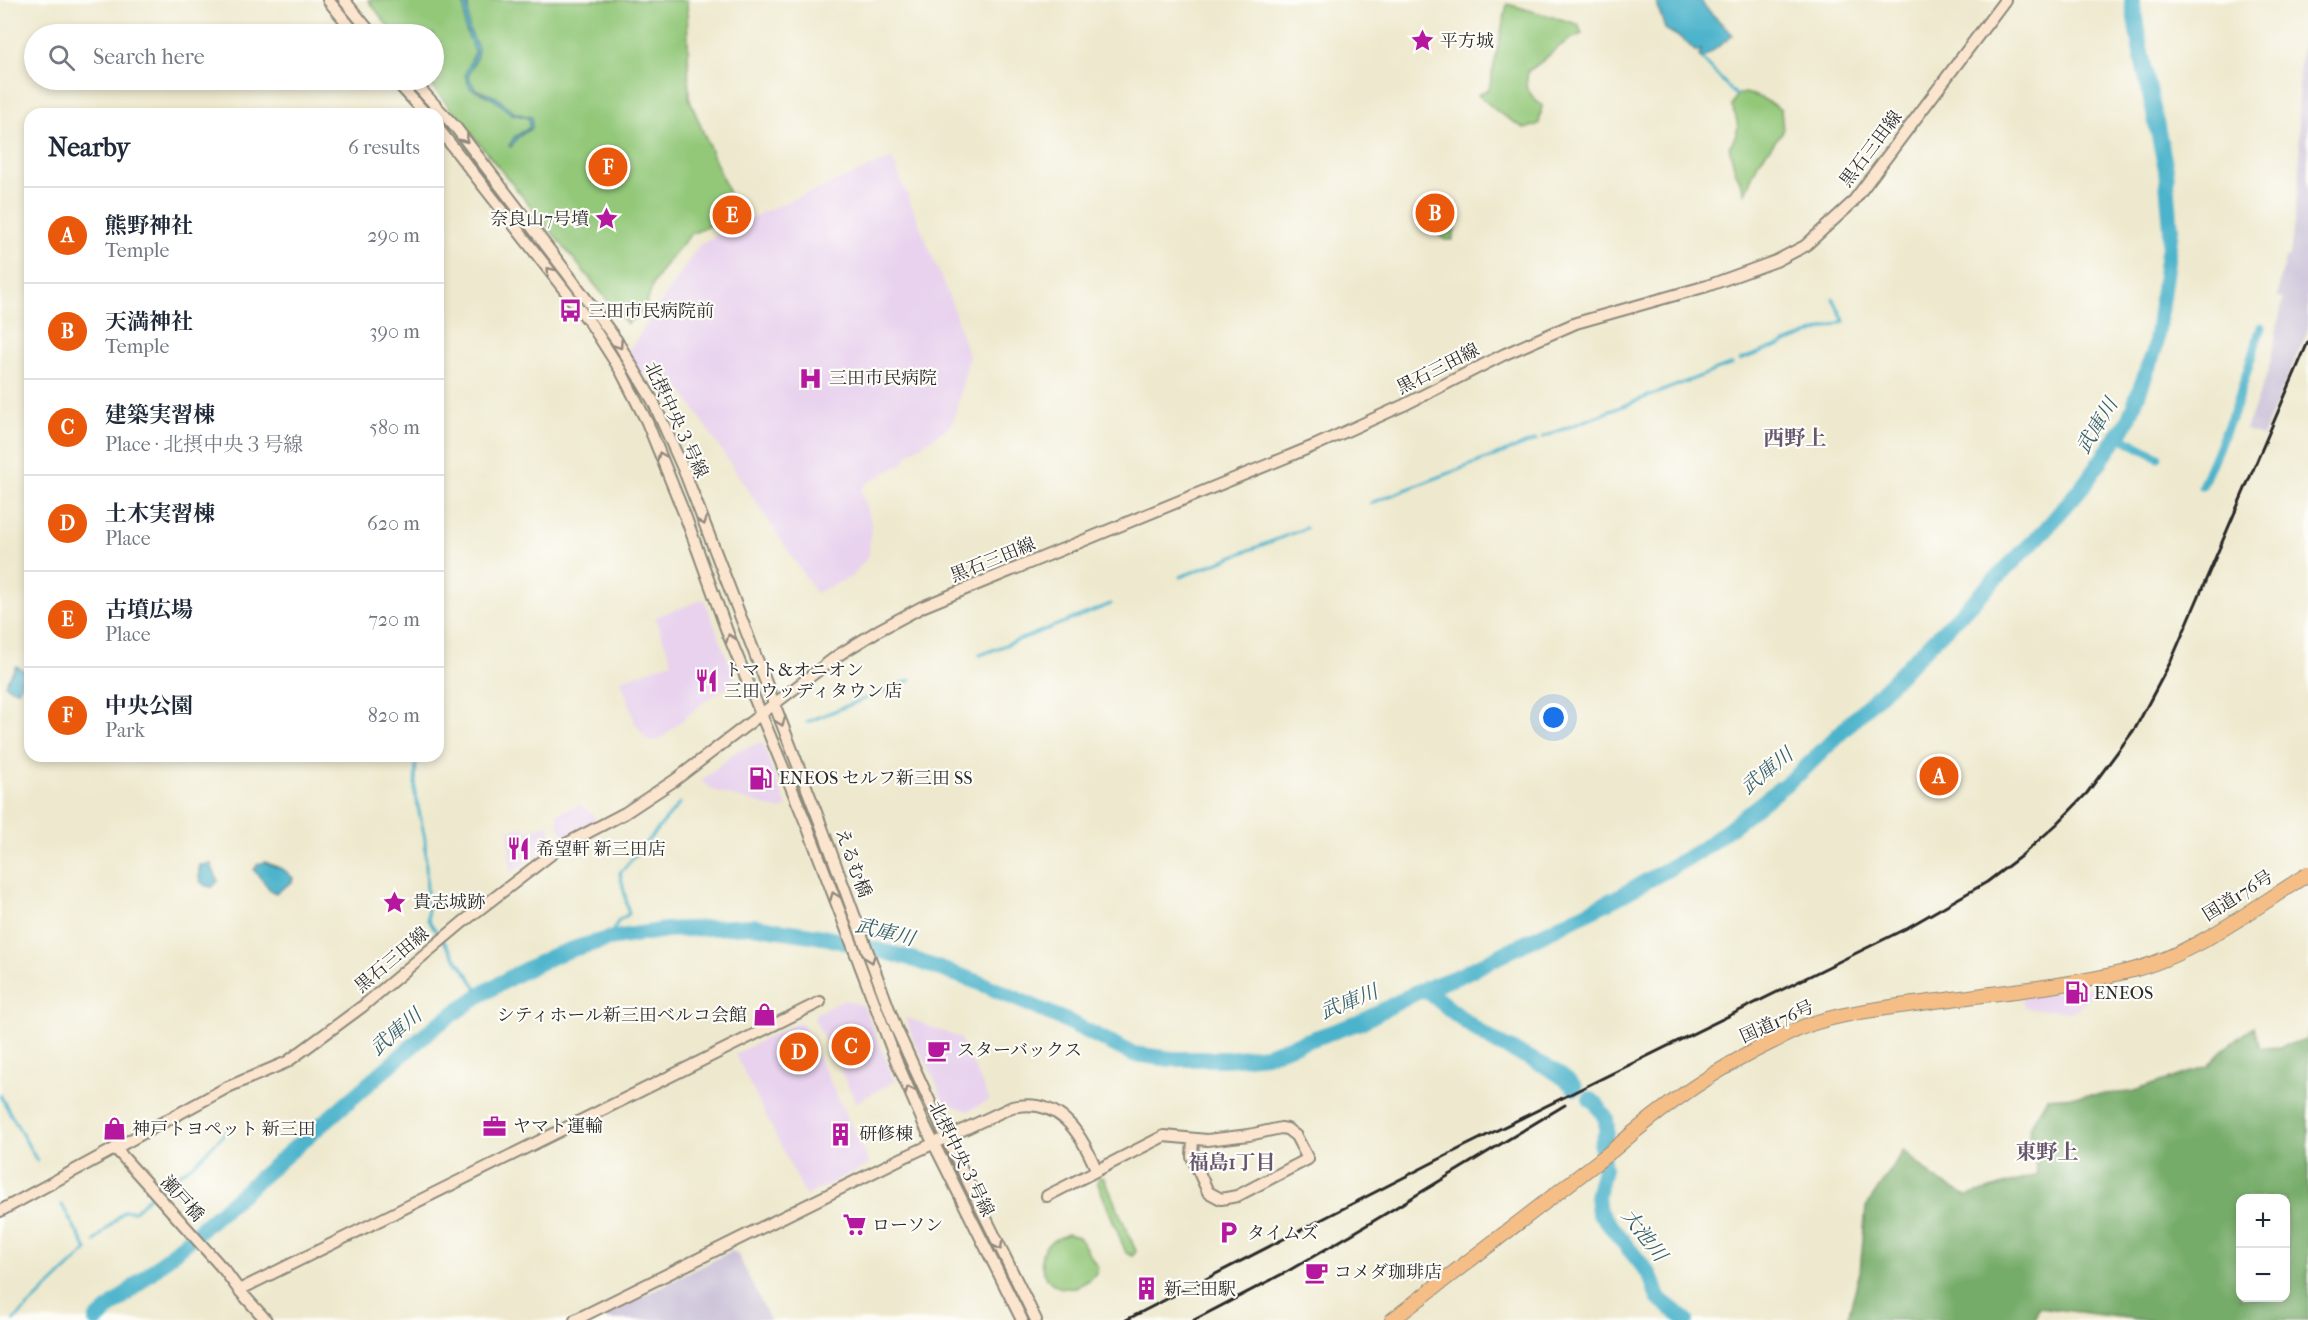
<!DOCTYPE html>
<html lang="en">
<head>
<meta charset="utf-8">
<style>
	body { margin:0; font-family:"IM FELL French Canon","Noto Serif JP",serif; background:#f6f6f7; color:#1f2937 }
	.controls { position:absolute; right:18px; bottom:18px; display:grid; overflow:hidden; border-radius:12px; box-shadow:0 3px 9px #0003 }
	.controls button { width:54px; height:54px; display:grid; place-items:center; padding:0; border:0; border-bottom:2px solid #e0e1e3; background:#fff; color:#1f2937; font:30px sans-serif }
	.you { position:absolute; left:1554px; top:718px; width:21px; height:21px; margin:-15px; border:4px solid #fff; border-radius:50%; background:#1a73e8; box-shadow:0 0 0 9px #1a73e833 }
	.badge { display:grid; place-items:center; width:39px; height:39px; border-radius:50%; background:#ea580c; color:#fff; font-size:20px; font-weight:700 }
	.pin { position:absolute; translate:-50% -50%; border:3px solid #fff; box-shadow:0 2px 6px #0006 }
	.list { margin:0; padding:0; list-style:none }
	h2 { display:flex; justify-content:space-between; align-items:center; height:78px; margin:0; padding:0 24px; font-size:26px }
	h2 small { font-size:20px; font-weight:400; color:#747a83 }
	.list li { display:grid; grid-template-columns:39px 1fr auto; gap:18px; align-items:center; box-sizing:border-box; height:96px; padding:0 24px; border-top:2px solid #e0e1e3 }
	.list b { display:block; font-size:22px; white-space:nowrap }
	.list p { margin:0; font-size:20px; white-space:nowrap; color:#747a83 }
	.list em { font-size:20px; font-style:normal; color:#747a83 }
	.icon { flex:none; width:33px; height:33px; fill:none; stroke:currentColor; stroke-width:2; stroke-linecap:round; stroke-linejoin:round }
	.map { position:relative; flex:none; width:2308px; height:1320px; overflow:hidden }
	.search { position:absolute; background:#fff; box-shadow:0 3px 9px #0003; left:24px; top:24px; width:420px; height:66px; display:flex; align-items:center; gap:15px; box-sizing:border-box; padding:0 21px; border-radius:33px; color:#747a83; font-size:22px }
	.panel { position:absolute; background:#fff; box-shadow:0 3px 9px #0003; left:24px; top:108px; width:420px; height:654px; border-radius:18px }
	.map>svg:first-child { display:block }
</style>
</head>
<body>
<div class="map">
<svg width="2308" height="1320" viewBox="0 0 2308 1320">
	<rect width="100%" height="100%" fill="#fdfcf7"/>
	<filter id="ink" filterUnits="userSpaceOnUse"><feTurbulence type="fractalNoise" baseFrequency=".0167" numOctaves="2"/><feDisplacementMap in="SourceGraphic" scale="12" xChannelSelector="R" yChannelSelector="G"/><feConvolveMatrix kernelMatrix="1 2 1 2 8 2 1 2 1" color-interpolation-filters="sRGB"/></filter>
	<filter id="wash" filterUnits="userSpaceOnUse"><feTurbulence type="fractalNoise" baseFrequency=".008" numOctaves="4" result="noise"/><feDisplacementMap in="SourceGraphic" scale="24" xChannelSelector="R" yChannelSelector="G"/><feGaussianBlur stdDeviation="1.35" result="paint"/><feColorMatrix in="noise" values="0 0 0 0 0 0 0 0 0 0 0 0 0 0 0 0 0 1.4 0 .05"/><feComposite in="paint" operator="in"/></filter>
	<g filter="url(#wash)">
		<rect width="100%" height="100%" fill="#eee9ce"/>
		<path fill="#e8d2ee" d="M 892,158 L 952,304 L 969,358 L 952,425 L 908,454 L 904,463 L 868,482 L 861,490 L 871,524 L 869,556 L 851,577 L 816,593 L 677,383 L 638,373 L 626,355 L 699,245 L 761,213 Z
			M 704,599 L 736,681 L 704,702 L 659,740 L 648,741 L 635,723 L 621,680 L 672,662 L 655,617 Z
			M 762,742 L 787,807 L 781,810 L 715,791 L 701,781 L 737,751 Z
			M 580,804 L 593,814 L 596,822 L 564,836 L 559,827 L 557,814 Z
			M 549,824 L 552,845 L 511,873 L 508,830 L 524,827 L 526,831 Z
			M 2113,983 L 2113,987 L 2086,999 L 2078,1009 L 2071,1012 L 2024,1008 L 2022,998 Z
			M 843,1000 L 863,1005 L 895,1081 L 856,1102 L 814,1018 L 815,1014 Z
			M 905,1017 L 960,1038 L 990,1100 L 968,1111 L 944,1102 L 931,1071 L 914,1041 Z
			M 797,1023 L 803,1025 L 869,1163 L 868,1165 L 806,1196 L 735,1054 Z"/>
		<path fill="#c9bfd7" d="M 2308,29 L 2308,330 L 2262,437 L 2246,429 L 2268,372 L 2283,300 L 2277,296 L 2285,258 L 2290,256 L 2300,169 L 2298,87 L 2302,43 Z
			M 732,1251 L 737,1253 L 770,1320 L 607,1320 L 608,1314 Z"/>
		<path fill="#93c879" stroke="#5f7a52" stroke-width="1.5" d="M 368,0 L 687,0 L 689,98 L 737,213 L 691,234 L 668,261 L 654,282 L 644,310 L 627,324 L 427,80 L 434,80 L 434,34 L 394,34 Z
			M 1507,4 L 1578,24 L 1582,34 C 1557,43 1549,59 1528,71 L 1526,87 L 1535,100 L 1542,105 L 1539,124 L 1525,129 L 1499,113 L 1478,95 L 1489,89 Z
			M 1745,93 C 1759,95 1770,102 1781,110 L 1783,131 L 1758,163 L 1745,193 L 1735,170 L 1729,147 C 1741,130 1739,124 1732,106 L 1736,95 Z
			M 1439,217 L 1455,230 L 1452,240 L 1445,240 L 1432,229 Z
			M 1100,1177 L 1104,1178 L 1136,1251 L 1133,1256 L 1126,1253 L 1097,1181 Z
			M 1068,1234 L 1079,1237 L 1098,1268 C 1095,1277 1090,1280 1082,1284 C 1051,1301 1031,1263 1047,1245 C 1052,1240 1061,1237 1068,1234 Z"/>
		<path fill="#76ac69" stroke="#506c4a" stroke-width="1.5" fill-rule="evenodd" d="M 2254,1026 L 2260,1048 L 2281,1047 L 2306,1039 L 2308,1031 L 2308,1320 L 2143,1320 L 2038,1307 L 2035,1320 L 1847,1320 L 1860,1272 L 1866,1207 L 1904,1150 L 1935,1179 L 1967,1196 L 2037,1175 L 2029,1128 L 2047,1098 L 2131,1092 L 2208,1066 L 2225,1048 ZM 2240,1198 L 2286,1198 L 2286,1298 L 2240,1298 Z"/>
		<path fill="#4cb3cb" stroke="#3c6f7b" stroke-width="1.5" d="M 464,0 L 468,1 L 469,29 L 478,48 L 477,56 L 468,77 L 475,89 L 496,97 L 515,113 L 532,117 L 532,128 L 517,138 L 511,147 L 509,146 L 514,137 L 529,128 L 529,118 L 512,114 L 495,100 L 470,88 L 465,75 L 475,52 L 465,28 Z
			M 1656,0 L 1701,0 L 1704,6 L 1733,35 L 1702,59 L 1699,56 L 1701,50 L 1696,52 L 1684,40 L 1665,29 Z
			M 16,666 L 25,671 L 19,690 L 11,689 L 5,684 Z
			M 265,862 L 284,870 L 293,878 L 292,882 L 276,893 L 271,891 L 254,870 L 258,864 Z
			M 211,864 L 218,881 L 212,887 C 199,886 197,877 200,865 Z"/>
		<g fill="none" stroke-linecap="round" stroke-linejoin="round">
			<path stroke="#4cb3cb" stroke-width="3" d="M 1702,59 L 1736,95
				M 1740,360 L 1844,321 L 1833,298
				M 1543,437 L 1732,364
				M 1371,503 L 1536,440
				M 1180,577 L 1306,528
				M 980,655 L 1111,604
				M 807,722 L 911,680
				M 416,756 L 415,793 L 425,839 L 428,920 L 471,979 L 480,995
				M 608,939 L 619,920 L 629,914 L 620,873 L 680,803
				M 0,1095 L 37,1161
				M 157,1190 L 196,1162 L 226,1132
				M 95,1241 L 124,1211 L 135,1211 L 152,1194
				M 14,1320 L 87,1250 L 62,1205"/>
			<path stroke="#4cb3cb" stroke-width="9" d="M 2118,436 L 2158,457
				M 2202,486 L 2235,409 L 2261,327"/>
			<path stroke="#4cb3cb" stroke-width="16" d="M 1425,989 C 1449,1008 1472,1029 1499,1044 C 1525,1057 1554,1066 1575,1088
				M 1590,1099 L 1597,1105 L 1606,1119 L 1607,1131 L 1601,1146 L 1604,1169 L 1597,1197 L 1599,1212 L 1650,1275 L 1658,1298 L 1686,1320
				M 96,1320 L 433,1028 L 480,995 L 515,975 L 553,956 L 576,948 L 608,939 L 666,930 L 753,926 L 823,937 L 906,957 L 978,982 L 1067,1021 L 1133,1054 L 1172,1059 L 1227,1059 L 1266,1055 L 1361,1022 L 1417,992 L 1459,976 L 1620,896 L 1700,851 L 1801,772 L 2045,530 L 2086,482 L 2128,421 L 2155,349 L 2171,230 L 2166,169 L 2140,48 L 2132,0"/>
		</g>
	</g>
	<g filter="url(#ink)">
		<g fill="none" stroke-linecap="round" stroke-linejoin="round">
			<defs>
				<path id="secondary" d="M 328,0 L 356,34
					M 344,0 L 372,34
					M 395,80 L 426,114
					M 412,80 L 457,129 L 567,273 L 617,341 L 653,401 L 685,473 L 821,825 L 896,1028 L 946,1137 L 1036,1320
					M 438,128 L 591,324 L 621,371 L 647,422 L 686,518 L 728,634 L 808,828 L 896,1060 L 924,1124 L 1022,1320
					M 115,1148 L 225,1271 L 239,1290 L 266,1320
					M 1047,1196 L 1164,1136 L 1207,1140 L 1249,1135 L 1281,1128 L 1287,1129 L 1296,1136 L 1308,1159 L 1237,1196 L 1221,1199 L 1208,1192 L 1192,1157 L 1193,1139
					M 0,1211 L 228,1087 L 287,1062 L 363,1006 L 463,922 L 562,846 L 625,813 L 675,780 L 837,656 L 879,630 L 922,607 L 1316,445 L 1404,405 L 1505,354 L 1576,323 L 1707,286 L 1776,261 L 1805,246 L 1852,203 L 2005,0
					M 239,1290 L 820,1002
					M 575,1320 L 896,1161 L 1012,1107 C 1059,1097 1080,1131 1096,1169"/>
				<path id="highway" d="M 1392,1320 L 1613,1150 C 1662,1107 1715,1069 1774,1041 C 1786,1035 1798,1028 1811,1024 C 1844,1013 1879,1009 1914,1004 C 1985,994 2059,988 2129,971 C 2193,955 2253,909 2308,874"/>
			</defs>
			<use href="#secondary" stroke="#8c8a7c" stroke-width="14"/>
			<use href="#highway" stroke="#8c8a7c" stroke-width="16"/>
			<use href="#secondary" stroke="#fbe5cf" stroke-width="10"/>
			<use href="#highway" stroke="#f6be87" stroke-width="14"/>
			<path stroke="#2b2b2b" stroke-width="3" d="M 1126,1320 L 1465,1146 L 1905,929 L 1987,882 L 2021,856 L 2057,824 L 2087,793 L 2136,727 L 2171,661 L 2308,342
				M 1194,1320 L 1288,1271 L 1352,1234 L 1565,1105"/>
		</g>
		<defs><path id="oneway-chevron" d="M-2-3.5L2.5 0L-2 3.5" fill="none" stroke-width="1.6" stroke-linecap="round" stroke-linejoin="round" transform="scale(1.5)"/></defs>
		<g stroke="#93887d">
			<use href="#oneway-chevron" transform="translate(465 139) rotate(53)"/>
			<use href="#oneway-chevron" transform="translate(550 271) rotate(-128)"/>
			<use href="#oneway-chevron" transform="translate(619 345) rotate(56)"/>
			<use href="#oneway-chevron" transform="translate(661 456) rotate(-113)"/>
			<use href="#oneway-chevron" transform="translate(703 521) rotate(69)"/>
			<use href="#oneway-chevron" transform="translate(730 638) rotate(-111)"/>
			<use href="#oneway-chevron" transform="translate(781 722) rotate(70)"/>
			<use href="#oneway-chevron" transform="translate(834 896) rotate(-111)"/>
			<use href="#oneway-chevron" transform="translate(871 959) rotate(70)"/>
			<use href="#oneway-chevron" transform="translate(909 1090) rotate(-114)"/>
			<use href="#oneway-chevron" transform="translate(999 1246) rotate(63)"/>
		</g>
	</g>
	<defs>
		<symbol id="sight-bare" viewBox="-9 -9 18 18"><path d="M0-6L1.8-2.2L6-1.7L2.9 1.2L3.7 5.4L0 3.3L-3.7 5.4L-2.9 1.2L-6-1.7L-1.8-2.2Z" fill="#b5179e" stroke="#fdfcf7" stroke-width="2.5" paint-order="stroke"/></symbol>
		<symbol id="bus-bare" viewBox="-9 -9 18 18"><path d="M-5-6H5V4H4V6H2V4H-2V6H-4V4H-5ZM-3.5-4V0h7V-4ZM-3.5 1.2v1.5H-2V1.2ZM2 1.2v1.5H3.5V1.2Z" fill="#b5179e" stroke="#fdfcf7" stroke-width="2.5" paint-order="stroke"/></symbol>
		<symbol id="hospital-bare" viewBox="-9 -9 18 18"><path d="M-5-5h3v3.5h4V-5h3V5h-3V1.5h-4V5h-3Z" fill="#b5179e" stroke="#fdfcf7" stroke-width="2.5" paint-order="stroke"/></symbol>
		<symbol id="restaurant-bare" viewBox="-9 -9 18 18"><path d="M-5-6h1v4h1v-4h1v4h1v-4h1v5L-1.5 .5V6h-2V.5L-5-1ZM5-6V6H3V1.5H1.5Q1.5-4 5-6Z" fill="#b5179e" stroke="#fdfcf7" stroke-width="2.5" paint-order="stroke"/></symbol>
		<symbol id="fuel-bare" viewBox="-9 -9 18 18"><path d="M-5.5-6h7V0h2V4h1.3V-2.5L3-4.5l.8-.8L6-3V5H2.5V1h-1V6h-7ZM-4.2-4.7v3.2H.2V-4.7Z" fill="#b5179e" stroke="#fdfcf7" stroke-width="2.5" paint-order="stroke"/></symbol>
		<symbol id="shop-bare" viewBox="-9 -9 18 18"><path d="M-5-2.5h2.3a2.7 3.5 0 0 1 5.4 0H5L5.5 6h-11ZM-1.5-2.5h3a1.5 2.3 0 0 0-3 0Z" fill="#b5179e" stroke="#fdfcf7" stroke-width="2.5" paint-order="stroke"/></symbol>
		<symbol id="cafe-bare" viewBox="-9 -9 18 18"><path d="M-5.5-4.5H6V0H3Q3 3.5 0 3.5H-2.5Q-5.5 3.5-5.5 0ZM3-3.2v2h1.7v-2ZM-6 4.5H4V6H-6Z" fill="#b5179e" stroke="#fdfcf7" stroke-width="2.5" paint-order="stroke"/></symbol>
		<symbol id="office-bare" viewBox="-9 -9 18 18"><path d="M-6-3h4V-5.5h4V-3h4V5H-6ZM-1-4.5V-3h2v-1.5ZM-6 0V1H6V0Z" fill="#b5179e" stroke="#fdfcf7" stroke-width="2.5" paint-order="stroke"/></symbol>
		<symbol id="building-bare" viewBox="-9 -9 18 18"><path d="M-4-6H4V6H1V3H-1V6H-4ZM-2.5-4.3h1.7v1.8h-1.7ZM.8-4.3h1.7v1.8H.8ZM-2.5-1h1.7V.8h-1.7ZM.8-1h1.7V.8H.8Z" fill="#b5179e" stroke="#fdfcf7" stroke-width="2.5" paint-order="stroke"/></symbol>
		<symbol id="supermarket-bare" viewBox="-9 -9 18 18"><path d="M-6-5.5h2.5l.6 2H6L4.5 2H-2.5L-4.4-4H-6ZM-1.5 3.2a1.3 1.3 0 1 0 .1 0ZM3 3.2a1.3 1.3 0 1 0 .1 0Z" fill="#b5179e" stroke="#fdfcf7" stroke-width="2.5" paint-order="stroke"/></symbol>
		<symbol id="parking-bare" viewBox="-9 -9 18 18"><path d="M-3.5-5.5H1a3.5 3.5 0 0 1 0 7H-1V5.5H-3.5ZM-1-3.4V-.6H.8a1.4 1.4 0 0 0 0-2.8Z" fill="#b5179e" stroke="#fdfcf7" stroke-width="2.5" paint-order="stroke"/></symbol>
	</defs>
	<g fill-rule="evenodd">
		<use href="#sight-bare" x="1406" y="24" width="33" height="33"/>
		<use href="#sight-bare" x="590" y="202" width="33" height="33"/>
		<use href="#bus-bare" x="554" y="294" width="33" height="33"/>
		<use href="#hospital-bare" x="794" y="362" width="33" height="33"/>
		<use href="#restaurant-bare" x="690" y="664" width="33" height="33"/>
		<use href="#fuel-bare" x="744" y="762" width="33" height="33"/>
		<use href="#restaurant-bare" x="502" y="832" width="33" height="33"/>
		<use href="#sight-bare" x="378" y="886" width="33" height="33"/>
		<use href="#fuel-bare" x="2060" y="976" width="33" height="33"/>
		<use href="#shop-bare" x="748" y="998" width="33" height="33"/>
		<use href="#cafe-bare" x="922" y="1034" width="33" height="33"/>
		<use href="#office-bare" x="478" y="1110" width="33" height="33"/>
		<use href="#shop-bare" x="98" y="1112" width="33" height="33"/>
		<use href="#building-bare" x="824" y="1118" width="33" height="33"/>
		<use href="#supermarket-bare" x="838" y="1208" width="33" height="33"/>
		<use href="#parking-bare" x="1212" y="1216" width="33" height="33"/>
		<use href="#cafe-bare" x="1300" y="1256" width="33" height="33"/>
		<use href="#building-bare" x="1130" y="1272" width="33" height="33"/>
	</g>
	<g text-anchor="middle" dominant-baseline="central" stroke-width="4.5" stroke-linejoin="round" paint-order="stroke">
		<g font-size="18" fill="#2b2b2b" stroke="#fdfcf7" text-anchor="start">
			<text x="1440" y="41">平方城</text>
			<text x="589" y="219" text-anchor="end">奈良山7号墳</text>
			<text x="588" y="311">三田市民病院前</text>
			<text x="829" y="378">三田市民病院</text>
			<text x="724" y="670">トマト&amp;オニオン<tspan x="724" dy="21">三田ウッディタウン店</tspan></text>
			<text x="779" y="778">ENEOS セルフ新三田 SS</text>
			<text x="536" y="849">希望軒 新三田店</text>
			<text x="413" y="902">貴志城跡</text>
			<text x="2094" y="993">ENEOS</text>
			<text x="747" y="1015" text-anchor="end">シティホール新三田ベルコ会館</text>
			<text x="957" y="1050">スターバックス</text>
			<text x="513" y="1126">ヤマト運輸</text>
			<text x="132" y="1129">神戸トヨペット 新三田</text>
			<text x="859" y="1134">研修棟</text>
			<text x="872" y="1225">ローソン</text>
			<text x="1247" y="1233">タイムズ</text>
			<text x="1334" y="1272">コメダ珈琲店</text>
			<text x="1164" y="1289">新三田駅</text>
		</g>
		<g font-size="18" fill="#2b2b2b" stroke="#fdfcf7">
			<text transform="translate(1871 149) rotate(-53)">黒石三田線</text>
			<text transform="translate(1438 369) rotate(-27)">黒石三田線</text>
			<text transform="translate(676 420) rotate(65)">北摂中央３号線</text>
			<text transform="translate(993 560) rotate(-22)">黒石三田線</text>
			<text transform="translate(853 863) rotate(70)">えるむ橋</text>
			<text transform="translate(2238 896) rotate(-32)">国道176号</text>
			<text transform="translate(392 960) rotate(-40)">黒石三田線</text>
			<text transform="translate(1777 1022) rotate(-24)">国道176号</text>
			<text transform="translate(961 1159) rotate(64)">北摂中央３号線</text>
			<text transform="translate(182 1199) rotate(48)">瀬戸橋</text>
		</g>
		<g font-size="20" font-style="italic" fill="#38616b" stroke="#fdfcf7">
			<text transform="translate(2097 426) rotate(-59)">武庫川</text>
			<text transform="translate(1767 771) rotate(-39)">武庫川</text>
			<text transform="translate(885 932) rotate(14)">武庫川</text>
			<text transform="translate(1349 1002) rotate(-22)">武庫川</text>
			<text transform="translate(396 1032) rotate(-40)">武庫川</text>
			<text transform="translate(1644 1235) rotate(52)">大池川</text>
		</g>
		<g font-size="20" font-weight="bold" fill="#66566f" stroke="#fdfcf7">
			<text x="1232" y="1162">福島1丁目</text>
		</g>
		<g font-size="21" font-weight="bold" fill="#66566f" stroke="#fdfcf7">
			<text x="1795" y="438">西野上</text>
			<text x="2047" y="1152">東野上</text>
		</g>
	</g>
</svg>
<div class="controls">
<button>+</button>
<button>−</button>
</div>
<div class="you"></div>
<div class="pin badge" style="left:1939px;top:776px">A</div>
<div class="pin badge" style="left:1435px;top:213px">B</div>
<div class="pin badge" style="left:851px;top:1046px">C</div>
<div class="pin badge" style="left:799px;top:1052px">D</div>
<div class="pin badge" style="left:732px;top:215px">E</div>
<div class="pin badge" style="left:608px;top:167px">F</div>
<div class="search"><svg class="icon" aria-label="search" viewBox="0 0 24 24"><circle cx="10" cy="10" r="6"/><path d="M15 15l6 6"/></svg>Search here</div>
<section class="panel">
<h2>Nearby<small>6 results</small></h2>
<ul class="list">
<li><span class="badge">A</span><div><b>熊野神社</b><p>Temple</p></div><em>290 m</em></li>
<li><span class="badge">B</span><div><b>天満神社</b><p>Temple</p></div><em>390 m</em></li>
<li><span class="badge">C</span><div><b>建築実習棟</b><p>Place · 北摂中央３号線</p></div><em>580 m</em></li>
<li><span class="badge">D</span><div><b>土木実習棟</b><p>Place</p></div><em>620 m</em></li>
<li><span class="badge">E</span><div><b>古墳広場</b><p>Place</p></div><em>720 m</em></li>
<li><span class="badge">F</span><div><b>中央公園</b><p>Park</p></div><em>820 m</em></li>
</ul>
</section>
</div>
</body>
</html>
